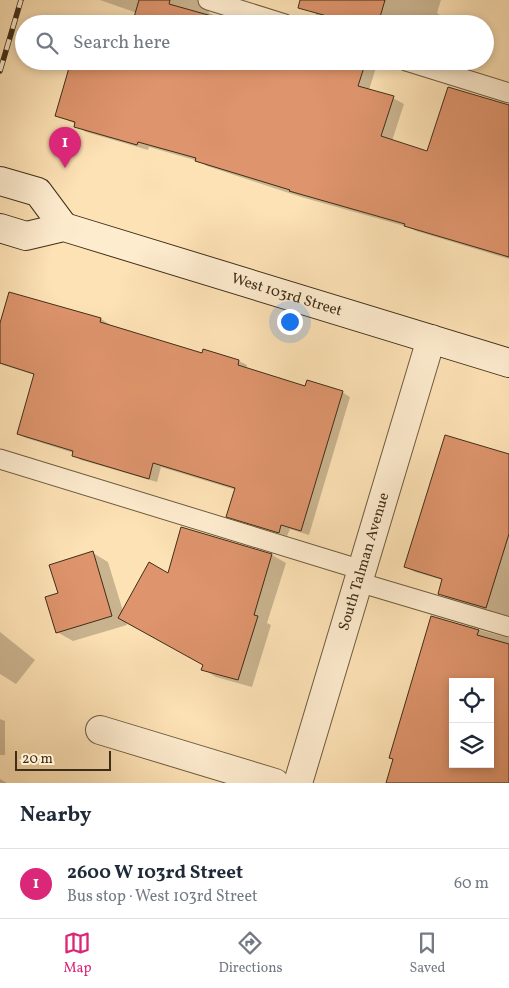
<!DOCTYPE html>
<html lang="en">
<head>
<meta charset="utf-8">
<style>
	body { margin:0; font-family:Vollkorn,serif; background:#f6f6f7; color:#1f2937 }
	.controls { position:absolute; right:15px; bottom:15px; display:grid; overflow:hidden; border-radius:0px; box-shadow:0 2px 8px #0003 }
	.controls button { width:45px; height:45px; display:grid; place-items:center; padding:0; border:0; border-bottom:1px solid #e0e1e3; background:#fff; color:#1f2937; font:25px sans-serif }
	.scale { position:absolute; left:15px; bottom:12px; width:96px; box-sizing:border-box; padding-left:5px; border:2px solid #3e2e18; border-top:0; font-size:14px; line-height:18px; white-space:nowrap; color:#3e2e18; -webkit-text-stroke:4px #feeccf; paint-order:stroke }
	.you { position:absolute; left:289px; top:321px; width:18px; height:18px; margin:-12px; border:4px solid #fff; border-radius:50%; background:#1a73e8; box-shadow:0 0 0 8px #1a73e833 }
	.badge { display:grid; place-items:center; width:32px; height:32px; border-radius:50%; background:#db2777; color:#fff; font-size:16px; font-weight:700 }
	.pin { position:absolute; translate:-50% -41px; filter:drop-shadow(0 1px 2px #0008) }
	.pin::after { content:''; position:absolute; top:26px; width:18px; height:15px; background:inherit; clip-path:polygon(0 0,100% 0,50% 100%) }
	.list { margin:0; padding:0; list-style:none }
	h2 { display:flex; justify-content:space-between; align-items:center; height:65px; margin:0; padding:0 20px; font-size:21px }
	h2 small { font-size:16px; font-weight:400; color:#747a83 }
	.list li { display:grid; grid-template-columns:32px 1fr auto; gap:15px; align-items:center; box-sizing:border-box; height:70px; padding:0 20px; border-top:1px solid #e0e1e3 }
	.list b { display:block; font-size:19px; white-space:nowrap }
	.list p { margin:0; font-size:16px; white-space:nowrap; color:#747a83 }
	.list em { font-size:16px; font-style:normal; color:#747a83 }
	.icon { flex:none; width:28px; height:28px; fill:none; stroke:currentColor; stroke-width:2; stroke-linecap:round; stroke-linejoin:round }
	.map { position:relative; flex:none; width:509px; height:783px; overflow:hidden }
	.search { position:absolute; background:#fff; box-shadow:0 2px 8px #0003; left:15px; right:15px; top:15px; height:55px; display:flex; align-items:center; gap:12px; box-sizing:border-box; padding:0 18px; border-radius:28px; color:#747a83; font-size:19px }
	.sheet { height:135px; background:#fff }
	nav { display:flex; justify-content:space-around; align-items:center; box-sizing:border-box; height:70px; border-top:1px solid #e0e1e3; background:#fff; font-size:14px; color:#747a83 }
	nav a { display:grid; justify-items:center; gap:2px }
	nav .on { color:#db2777 }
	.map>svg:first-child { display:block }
</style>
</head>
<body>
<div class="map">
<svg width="509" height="783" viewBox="0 0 509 783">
	<rect width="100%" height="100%" fill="#fde2b5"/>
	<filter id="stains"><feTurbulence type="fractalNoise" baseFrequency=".004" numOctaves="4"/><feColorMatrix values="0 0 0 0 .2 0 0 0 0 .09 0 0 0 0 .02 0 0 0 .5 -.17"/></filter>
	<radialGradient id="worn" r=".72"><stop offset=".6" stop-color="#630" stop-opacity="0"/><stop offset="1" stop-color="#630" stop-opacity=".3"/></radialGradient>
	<path fill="#0003" fill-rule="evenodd" d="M 100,0 L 210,0 L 207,2 L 209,13 L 237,24 L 137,24 L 137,13 Z
		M 320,0 L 441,0 L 437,13 L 441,16 L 438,24 L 313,24 Z
		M 176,61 L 378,61 L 369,90 L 393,98 L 404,104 L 392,141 L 428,153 L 509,107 L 509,259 L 416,231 L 408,227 L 301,197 L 207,166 L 198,161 L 149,147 L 148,150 L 86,132 L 76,126 L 76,124 L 56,115 Z
		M 10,293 L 101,319 L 109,324 L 108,326 L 202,354 L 204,350 L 239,361 L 247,365 L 246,369 L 306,387 L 342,392 L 350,397 L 309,535 L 290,529 L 287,536 L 236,521 L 228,516 L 236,490 L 161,467 L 157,482 L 81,460 L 73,455 L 74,453 L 26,438 L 18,434 L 35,375 L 0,364 L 0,327 Z
		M 509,457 L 509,617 L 448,599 L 439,593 L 443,580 L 415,572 L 406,567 Z
		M 182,528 L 272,555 L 286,563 L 267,623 L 271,625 L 252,687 L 216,677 L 203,669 L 204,664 L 126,622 L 127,625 L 73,641 L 57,632 L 59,594 L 93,553 L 108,562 L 123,611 L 169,575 Z
		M 432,617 L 509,638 L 509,783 L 388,783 ZM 453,682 L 490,682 L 490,764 L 453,764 Z
		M 0,632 L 35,660 L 16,684 L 0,674 Z
		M 0,719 L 5,721 L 5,755 L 0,755 Z
		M 0,779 L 7,783 L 0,783 Z"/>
	<path fill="#de946c" stroke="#3e2e18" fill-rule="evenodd" d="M 139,0 L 170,0 L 169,4 L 226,20 L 225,24 L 132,24 Z
		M 300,0 L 385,0 L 378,24 L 356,24 L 298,8 Z
		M 71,61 L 366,61 L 358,86 L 394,96 L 381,136 L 427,151 L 448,87 L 509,105 L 509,257 L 404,226 L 405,224 L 289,191 L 290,190 L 195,161 L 196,158 L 138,142 L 137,145 L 74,127 L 75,122 L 55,116 Z
		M 9,292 L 101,318 L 100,322 L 202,353 L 203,349 L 239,360 L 238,365 L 305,386 L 307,380 L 343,391 L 301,531 L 281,525 L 279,533 L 226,517 L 235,488 L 153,463 L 149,479 L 72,456 L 73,451 L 17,434 L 34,374 L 0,363 L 0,323 Z
		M 445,435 L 509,454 L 509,534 L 486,608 L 438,594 L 442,579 L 404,567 Z
		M 181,527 L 272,554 L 254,615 L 258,616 L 238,680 L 201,670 L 203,665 L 118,618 L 149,562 L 168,573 Z
		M 93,551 L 112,616 L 56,633 L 45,597 L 58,593 L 49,565 Z
		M 431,616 L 479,630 L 477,635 L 509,644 L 509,783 L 386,783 L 393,759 L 389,758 ZM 453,682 L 490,682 L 490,764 L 453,764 Z"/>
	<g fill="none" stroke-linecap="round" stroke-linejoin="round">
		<defs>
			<path id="lane" d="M 208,0 L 285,24
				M 406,61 L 509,93
				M 0,459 L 362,570
				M 358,582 L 509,627"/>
			<g id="street">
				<path d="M 100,730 L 275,783"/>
				<path id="s1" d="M 298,783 L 431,339"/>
			</g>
			<g id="secondary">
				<path d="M 0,181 L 38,192 L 64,227"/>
				<path id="s2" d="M 0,228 L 26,236 L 64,227 L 509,363"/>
			</g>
		</defs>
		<use href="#lane" stroke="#6e5b3f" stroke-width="21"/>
		<use href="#street" stroke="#6e5b3f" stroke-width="30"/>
		<use href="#secondary" stroke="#3e2e18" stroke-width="30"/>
		<use href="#lane" stroke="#feeccf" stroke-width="19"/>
		<use href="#street" stroke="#feeccf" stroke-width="28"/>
		<use href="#secondary" stroke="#feeccf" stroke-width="28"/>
		<defs>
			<path id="rail" d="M 0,71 L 21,0"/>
		</defs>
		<use href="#rail" stroke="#3e2e18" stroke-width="5.5"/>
		<use href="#rail" stroke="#feeccf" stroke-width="4" stroke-dasharray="11" stroke-linecap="butt"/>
	</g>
	<g text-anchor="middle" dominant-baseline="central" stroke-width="5" stroke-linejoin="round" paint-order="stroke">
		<g font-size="15" fill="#3e2e18" stroke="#feeccf">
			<text stroke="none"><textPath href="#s2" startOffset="299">West 103rd Street</textPath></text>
			<text stroke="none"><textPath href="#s1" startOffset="231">South Talman Avenue</textPath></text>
		</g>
	</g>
	<rect width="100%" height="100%" filter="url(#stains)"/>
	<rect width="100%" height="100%" fill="url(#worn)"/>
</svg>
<div class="controls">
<button><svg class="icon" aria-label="locate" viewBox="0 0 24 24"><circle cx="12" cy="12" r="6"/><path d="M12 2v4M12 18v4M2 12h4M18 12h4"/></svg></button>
<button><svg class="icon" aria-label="layers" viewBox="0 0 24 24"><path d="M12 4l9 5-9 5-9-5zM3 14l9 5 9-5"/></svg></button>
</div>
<div class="scale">20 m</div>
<div class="you"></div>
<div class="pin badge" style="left:65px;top:168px">1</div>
<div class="search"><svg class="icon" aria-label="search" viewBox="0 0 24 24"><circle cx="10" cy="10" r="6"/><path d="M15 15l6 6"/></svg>Search here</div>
</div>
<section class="sheet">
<h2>Nearby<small></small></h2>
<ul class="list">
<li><span class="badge">1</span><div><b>2600 W 103rd Street</b><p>Bus stop · West 103rd Street</p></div><em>60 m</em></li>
</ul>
</section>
<nav>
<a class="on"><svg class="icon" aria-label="map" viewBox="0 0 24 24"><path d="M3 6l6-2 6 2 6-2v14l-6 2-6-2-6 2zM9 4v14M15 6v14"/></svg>Map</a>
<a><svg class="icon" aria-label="directions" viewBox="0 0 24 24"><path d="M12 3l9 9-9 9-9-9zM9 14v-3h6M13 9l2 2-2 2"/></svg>Directions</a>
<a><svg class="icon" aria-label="saved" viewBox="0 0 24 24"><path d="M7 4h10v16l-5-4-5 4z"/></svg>Saved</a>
</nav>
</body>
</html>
